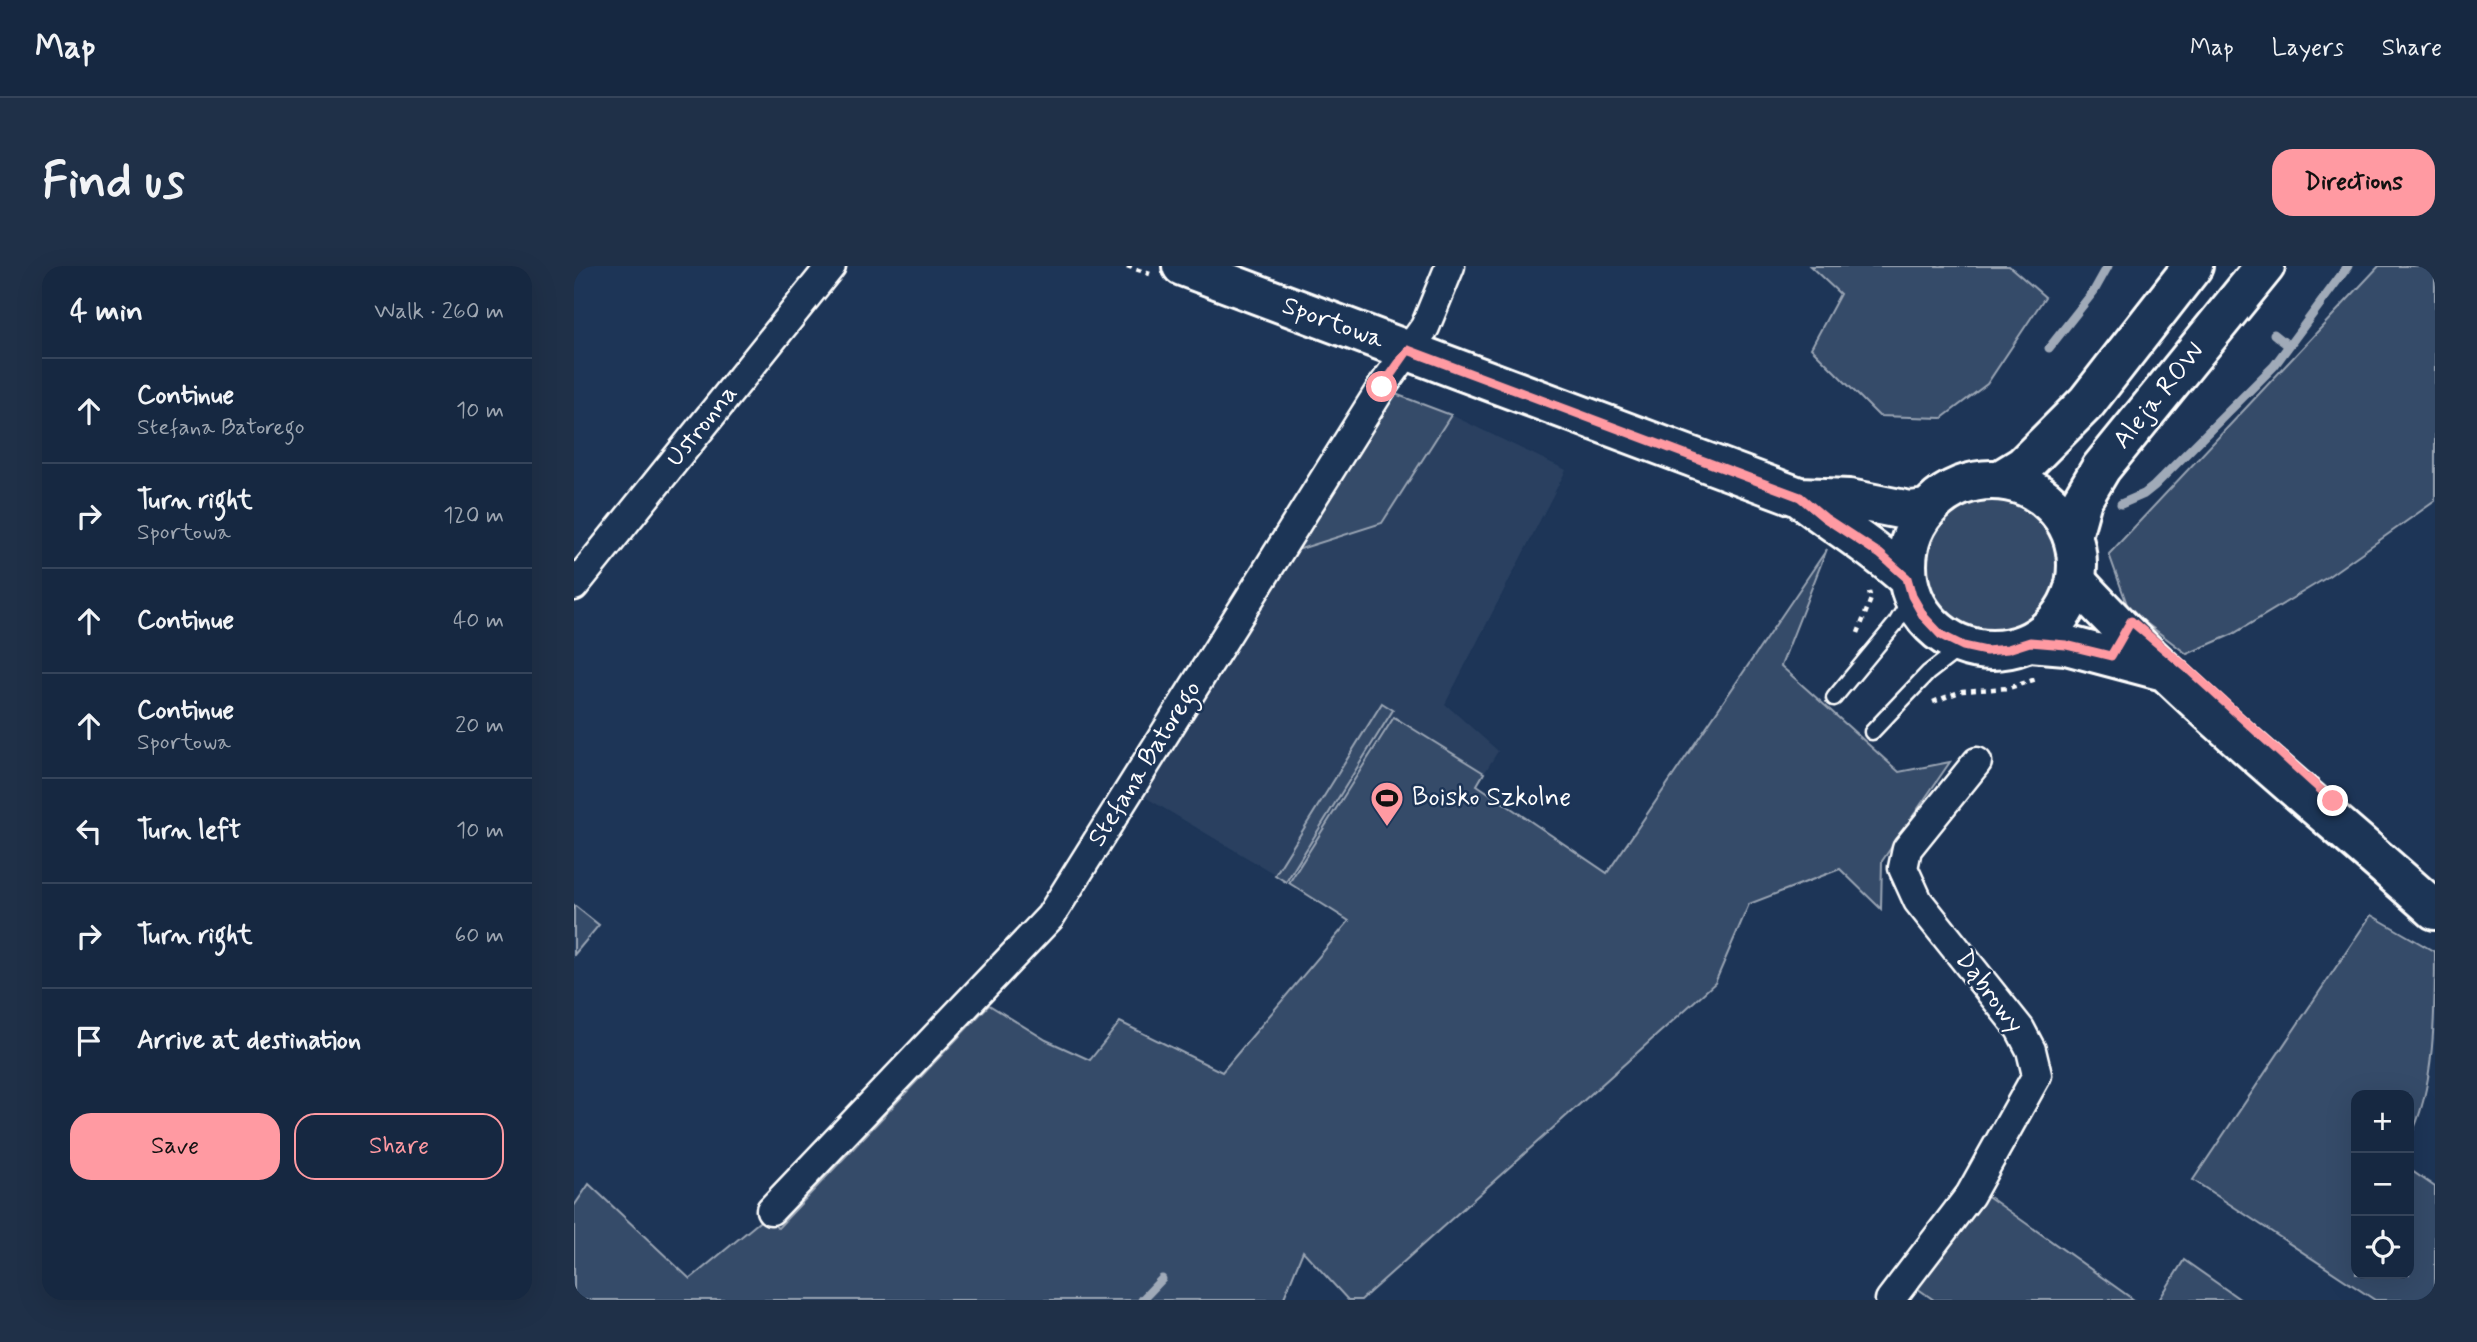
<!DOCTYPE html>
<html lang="en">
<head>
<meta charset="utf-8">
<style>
	body { margin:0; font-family:Mynerve,sans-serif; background:#1f3048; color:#f1f3f6 }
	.controls { position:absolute; right:21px; bottom:21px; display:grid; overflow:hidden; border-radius:14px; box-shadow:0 7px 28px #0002 }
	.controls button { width:63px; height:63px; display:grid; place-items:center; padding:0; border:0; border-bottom:2px solid #35445a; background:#162841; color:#f1f3f6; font:35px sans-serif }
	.stop { position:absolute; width:21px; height:21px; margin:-16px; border:5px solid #ff9aa2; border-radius:50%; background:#fff }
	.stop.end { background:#ff9aa2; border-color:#fff; box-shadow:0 2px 7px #0008 }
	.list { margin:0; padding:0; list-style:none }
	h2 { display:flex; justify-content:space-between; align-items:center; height:91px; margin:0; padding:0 28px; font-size:30px }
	h2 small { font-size:23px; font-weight:400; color:#9ea6b1 }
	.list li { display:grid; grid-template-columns:46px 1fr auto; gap:21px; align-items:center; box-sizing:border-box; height:105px; padding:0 28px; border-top:2px solid #35445a }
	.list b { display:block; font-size:26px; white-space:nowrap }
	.list p { margin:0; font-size:23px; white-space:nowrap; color:#9ea6b1 }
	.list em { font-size:23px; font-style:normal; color:#9ea6b1 }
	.actions { display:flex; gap:14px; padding:21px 28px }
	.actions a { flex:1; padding:16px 0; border:2px solid #ff9aa2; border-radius:21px; text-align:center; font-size:24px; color:#ff9aa2 }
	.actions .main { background:#ff9aa2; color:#111 }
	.icon { flex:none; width:38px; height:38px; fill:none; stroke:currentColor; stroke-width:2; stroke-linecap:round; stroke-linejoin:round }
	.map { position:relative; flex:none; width:1861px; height:1034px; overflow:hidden; border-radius:21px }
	header { display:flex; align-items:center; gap:42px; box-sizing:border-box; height:98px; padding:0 35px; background:#162841; border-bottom:2px solid #35445a }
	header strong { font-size:33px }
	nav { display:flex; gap:38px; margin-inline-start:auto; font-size:24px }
	.intro { display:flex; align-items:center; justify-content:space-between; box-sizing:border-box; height:168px; padding:0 42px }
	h1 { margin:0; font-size:49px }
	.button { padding:18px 32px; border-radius:21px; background:#ff9aa2; color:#111; font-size:24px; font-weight:700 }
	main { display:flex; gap:42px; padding:0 42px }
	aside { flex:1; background:#162841; border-radius:21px; box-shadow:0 7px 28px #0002 }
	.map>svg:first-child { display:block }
</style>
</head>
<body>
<header>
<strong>Map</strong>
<nav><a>Map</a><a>Layers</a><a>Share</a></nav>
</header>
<div class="intro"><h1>Find us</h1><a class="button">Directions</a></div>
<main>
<aside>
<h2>4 min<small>Walk · 260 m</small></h2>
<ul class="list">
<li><svg class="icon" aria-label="ahead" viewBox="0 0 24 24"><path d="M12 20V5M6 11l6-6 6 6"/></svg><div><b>Continue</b><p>Stefana Batorego</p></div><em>10 m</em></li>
<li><svg class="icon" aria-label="right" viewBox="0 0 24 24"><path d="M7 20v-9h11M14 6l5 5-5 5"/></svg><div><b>Turn right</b><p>Sportowa</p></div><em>120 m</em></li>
<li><svg class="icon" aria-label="ahead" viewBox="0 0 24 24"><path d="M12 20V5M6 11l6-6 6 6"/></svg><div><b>Continue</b></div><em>40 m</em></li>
<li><svg class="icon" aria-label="ahead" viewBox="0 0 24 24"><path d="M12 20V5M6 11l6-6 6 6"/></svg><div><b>Continue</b><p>Sportowa</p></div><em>20 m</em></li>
<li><svg class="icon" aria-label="left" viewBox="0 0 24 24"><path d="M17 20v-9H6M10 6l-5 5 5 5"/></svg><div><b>Turn left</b></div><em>10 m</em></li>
<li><svg class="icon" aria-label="right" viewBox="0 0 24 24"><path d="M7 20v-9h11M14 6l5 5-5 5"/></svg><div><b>Turn right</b></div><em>60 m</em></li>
<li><svg class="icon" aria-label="arrive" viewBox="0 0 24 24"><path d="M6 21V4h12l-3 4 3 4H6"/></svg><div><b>Arrive at destination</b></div></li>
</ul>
<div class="actions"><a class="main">Save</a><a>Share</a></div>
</aside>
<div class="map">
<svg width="1861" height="1034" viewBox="0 0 1861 1034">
	<rect width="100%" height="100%" fill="#1d3557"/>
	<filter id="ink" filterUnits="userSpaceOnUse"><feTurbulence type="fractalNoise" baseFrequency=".0143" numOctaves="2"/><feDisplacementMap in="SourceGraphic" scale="14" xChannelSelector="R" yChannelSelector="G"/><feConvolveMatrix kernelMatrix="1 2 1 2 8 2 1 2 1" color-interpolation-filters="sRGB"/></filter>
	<g filter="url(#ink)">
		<path fill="#2a4161" d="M 816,126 L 877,149 L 992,204 L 871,438 L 924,485 L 903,519 L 736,629 L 571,531 Z"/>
		<path fill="#364b69" stroke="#9aa5b4" stroke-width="2" d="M 1236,0 L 1435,0 L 1471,31 L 1413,118 L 1368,152 L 1305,150 L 1237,82 L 1266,28 Z
			M 1805,0 L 1861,0 L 1861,235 L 1752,312 L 1659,368 L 1613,388 L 1555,344 L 1535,288 Z
			M 816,126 L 877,149 L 808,257 L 720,285 Z
			M1348 301a68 68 0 1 1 136 0a68 68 0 1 1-136 0Z
			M 1253,283 L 1207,400 L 1325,506 L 1376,496 L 1308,595 L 1307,643 L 1266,603 L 1175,638 L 1141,717 L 787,1034 L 774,1034 L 729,985 L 709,1034 L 0,1034 L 0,940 L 15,918 L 116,1013 L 190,952 L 204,962 L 415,739 L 472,774 L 516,794 L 546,756 L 648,806 L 775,655 L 715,617 L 820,451 L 910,507 L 903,519 L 1033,607 Z
			M 808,437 L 819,444 L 712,616 L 701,609 Z
			M 0,639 L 25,659 L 0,689 Z
			M 1797,649 L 1861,686 C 1861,744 1861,825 1835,873 L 1835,829 L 1782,829 L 1782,1008 L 1835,1008 L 1835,903 L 1861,921 L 1861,1034 L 1801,1034 L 1619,914 Z
			M 1408,926 L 1560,1034 L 1360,1034 L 1340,1020 Z
			M 1610,994 L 1667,1034 L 1585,1034 Z"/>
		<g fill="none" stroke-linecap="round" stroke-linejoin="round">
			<path stroke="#a0aab8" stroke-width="9" d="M 1700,68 L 1715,80
				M 1475,82 L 1520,25 L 1534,0
				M 1547,238 L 1570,228 L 1580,220 L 1700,100 L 1774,0
				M 568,1034 L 588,1013"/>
			<defs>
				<path id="lane" d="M 1260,432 L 1322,357 L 1338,330
					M 1298,466 L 1354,407 L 1389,380"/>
				<path id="street" d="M 0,320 L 257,0
					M 197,944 L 476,651 L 808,121 L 851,61 L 876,0
					M 1316,1034 L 1396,929 L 1463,809 L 1457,784 L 1446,763 L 1344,635 L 1329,602 L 1333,583 L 1403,496"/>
				<path id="secondary" d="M 1502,315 C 1612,435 1740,536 1861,644
					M 1456,376 L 1492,379 L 1586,404"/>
				<path id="primary" d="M 608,0 L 1225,231 L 1275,233 L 1336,245 L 1354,243
					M1333 299a85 85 0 1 1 170 0a85 85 0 1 1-170 0Z
					M 1426,214 L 1449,200 L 1513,136 L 1619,0
					M 1225,231 C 1261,259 1299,281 1333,312
					M 1498,270 L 1508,234 L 1527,202 L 1691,0"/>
			</defs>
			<use href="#lane" stroke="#fff" stroke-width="19"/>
			<use href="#street" stroke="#fff" stroke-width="33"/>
			<use href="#secondary" stroke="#fff" stroke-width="44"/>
			<use href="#primary" stroke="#fff" stroke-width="44"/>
			<path stroke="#fff" stroke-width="4.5" stroke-dasharray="5 5" stroke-linecap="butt" d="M 553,0 L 576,8
				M 1284,367 L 1297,333 L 1295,326
				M 1359,436 L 1388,425 L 1435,422 L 1465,412"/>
			<use href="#lane" stroke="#1d3557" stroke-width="14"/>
			<use href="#street" stroke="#1d3557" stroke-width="28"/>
			<use href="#secondary" stroke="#1d3557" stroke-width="38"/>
			<use href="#primary" stroke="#1d3557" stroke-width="38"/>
		</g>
	</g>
	<g fill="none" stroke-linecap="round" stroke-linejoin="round" filter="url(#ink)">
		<path stroke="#ff9aa2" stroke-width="9" d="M 808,121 L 834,84 L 1226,231 L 1251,252 L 1306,288 L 1333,312 L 1338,330 L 1350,351 L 1367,369 L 1389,380 L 1412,385 L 1434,383 L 1456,376 L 1492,379 L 1537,390 L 1557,355 L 1613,402 L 1759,535"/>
	</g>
	<defs>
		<symbol id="stadium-pin" viewBox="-11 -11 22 30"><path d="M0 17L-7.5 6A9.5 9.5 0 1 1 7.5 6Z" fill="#ff9aa2" stroke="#1d3557"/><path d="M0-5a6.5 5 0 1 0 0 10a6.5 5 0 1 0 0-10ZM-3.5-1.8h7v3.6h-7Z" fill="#111"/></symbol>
	</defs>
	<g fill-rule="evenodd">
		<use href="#stadium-pin" x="794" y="513" width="38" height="52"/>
	</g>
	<g text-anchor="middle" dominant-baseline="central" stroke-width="5" stroke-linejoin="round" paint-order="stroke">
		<g font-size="26" fill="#fff" stroke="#1d3557">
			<text transform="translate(759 57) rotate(20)">Sportowa</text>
			<text transform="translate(1585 130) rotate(-51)">Aleja ROW</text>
			<text transform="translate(128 160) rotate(-51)">Ustronna</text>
			<text transform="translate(571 498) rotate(-58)">Stefana Batorego</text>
			<text transform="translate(1415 726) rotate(53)">Dąbrowy</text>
		</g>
		<g font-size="26" fill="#fff" stroke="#1d3557" text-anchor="start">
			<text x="838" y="532">Boisko Szkolne</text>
		</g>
	</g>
</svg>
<div class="controls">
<button>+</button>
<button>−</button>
<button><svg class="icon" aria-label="locate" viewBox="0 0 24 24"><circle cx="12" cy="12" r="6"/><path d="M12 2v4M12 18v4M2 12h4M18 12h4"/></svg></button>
</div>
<div class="stop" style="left:808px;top:121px"></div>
<div class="stop end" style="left:1759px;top:535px"></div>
</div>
</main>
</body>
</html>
